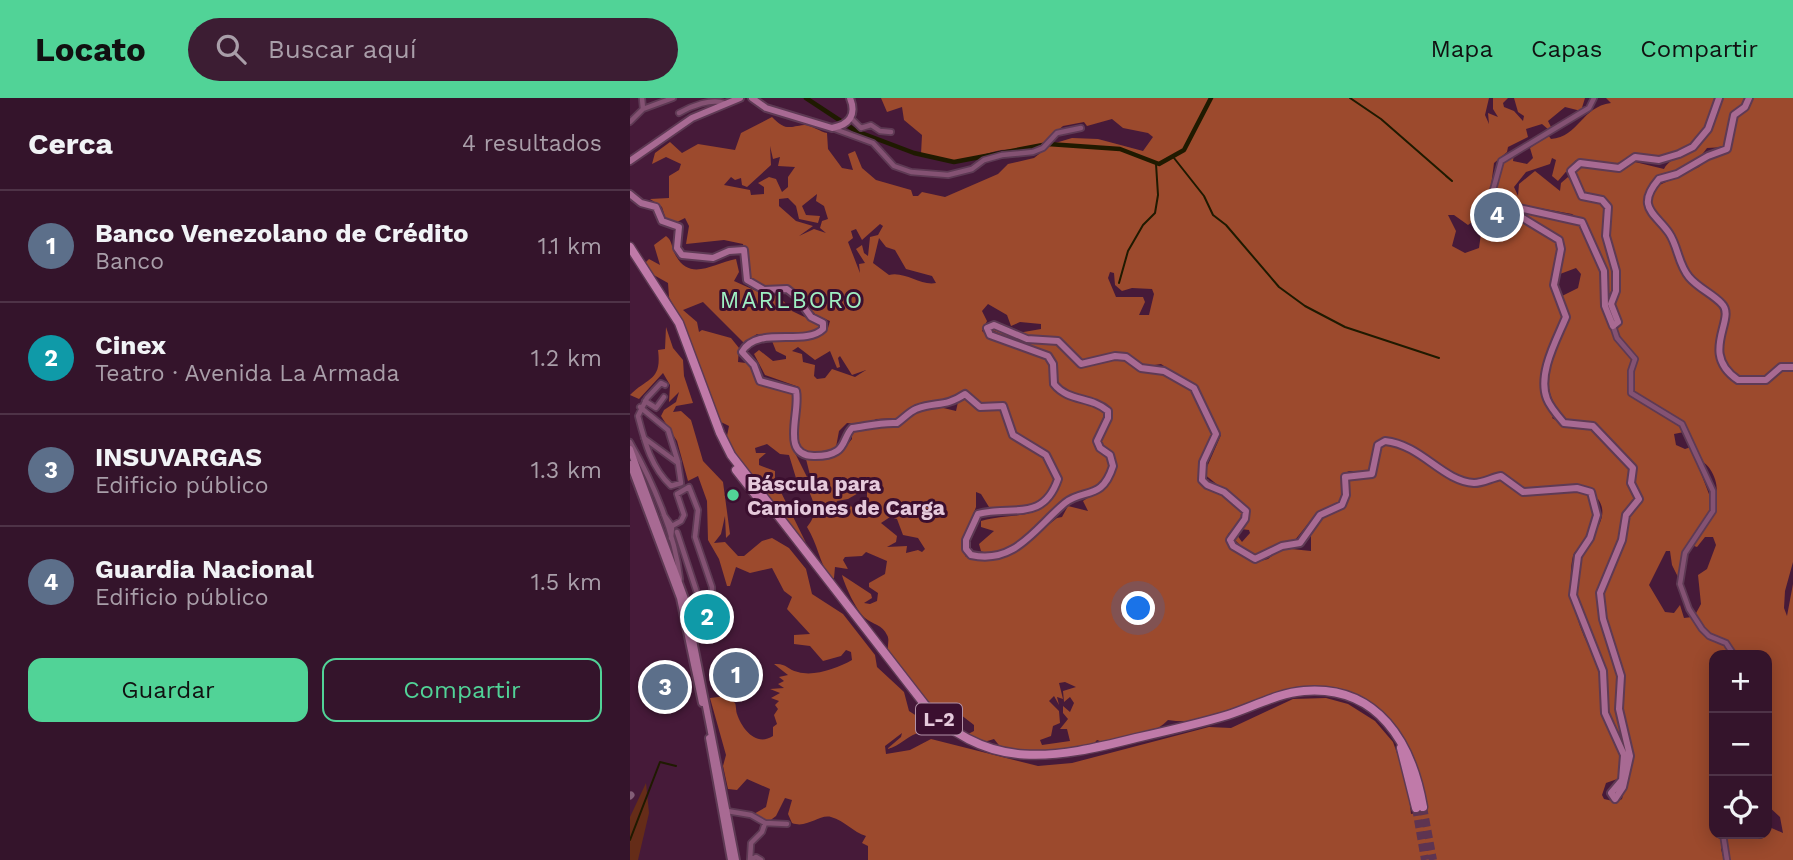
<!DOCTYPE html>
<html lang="es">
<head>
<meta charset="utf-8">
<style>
	body { margin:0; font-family:"Work Sans",sans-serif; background:#3c1d33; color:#f1f3f6 }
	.controls { position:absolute; right:21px; bottom:21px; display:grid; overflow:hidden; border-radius:14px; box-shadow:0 4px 18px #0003 }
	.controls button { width:63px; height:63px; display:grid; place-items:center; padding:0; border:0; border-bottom:2px solid #4e3347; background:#34142b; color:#f1f3f6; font:35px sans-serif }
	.you { position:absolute; left:509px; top:511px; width:24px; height:24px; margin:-18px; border:5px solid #fff; border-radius:50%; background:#1a73e8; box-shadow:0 0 0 10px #1a73e833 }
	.badge { display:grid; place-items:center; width:46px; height:46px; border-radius:50%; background:#51d397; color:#fff; font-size:23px; font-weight:700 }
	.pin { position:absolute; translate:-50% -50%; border:4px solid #fff; box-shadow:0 2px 7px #0006 }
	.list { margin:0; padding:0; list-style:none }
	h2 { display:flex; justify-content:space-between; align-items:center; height:91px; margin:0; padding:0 28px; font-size:30px }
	h2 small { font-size:23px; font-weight:400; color:#a99ea9 }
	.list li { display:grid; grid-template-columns:46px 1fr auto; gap:21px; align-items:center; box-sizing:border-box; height:112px; padding:0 28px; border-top:2px solid #4e3347 }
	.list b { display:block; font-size:26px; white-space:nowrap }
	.list p { margin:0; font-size:23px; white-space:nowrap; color:#a99ea9 }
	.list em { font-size:23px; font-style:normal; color:#a99ea9 }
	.actions { display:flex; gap:14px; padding:21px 28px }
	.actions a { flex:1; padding:16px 0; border:2px solid #51d397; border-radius:14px; text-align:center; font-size:24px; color:#51d397 }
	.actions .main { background:#51d397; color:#111 }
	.icon { flex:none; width:38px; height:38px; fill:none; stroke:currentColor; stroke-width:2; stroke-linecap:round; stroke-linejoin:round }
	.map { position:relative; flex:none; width:1163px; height:762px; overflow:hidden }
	header { display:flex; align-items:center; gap:42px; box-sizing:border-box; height:98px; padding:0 35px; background:#51d397; color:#111 }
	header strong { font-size:33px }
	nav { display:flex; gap:38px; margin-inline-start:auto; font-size:24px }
	.search { width:490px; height:63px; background:#3c1d33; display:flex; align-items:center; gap:18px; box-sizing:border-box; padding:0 24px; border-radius:38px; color:#a99ea9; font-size:26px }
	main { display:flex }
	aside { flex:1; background:#34142b }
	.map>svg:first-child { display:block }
</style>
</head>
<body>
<header>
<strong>Locato</strong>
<div class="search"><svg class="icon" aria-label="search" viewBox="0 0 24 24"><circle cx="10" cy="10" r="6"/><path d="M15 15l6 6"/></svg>Buscar aquí</div>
<nav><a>Mapa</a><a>Capas</a><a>Compartir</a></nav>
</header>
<main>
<aside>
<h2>Cerca<small>4 resultados</small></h2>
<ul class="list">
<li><span class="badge" style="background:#5c6f8a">1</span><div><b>Banco Venezolano de Crédito</b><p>Banco</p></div><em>1.1 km</em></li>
<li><span class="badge" style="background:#0f9aa8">2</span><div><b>Cinex</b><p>Teatro · Avenida La Armada</p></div><em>1.2 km</em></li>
<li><span class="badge" style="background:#5c6f8a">3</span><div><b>INSUVARGAS</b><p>Edificio público</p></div><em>1.3 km</em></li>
<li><span class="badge" style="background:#5c6f8a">4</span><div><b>Guardia Nacional</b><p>Edificio público</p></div><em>1.5 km</em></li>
</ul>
<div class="actions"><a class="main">Guardar</a><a>Compartir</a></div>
</aside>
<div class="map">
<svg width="1163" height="762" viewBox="0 0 1163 762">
	<rect width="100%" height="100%" fill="#461a39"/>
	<path fill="#652c18" d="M 16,685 L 19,715 L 8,762 L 0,762 L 0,719 Z"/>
	<path fill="#9c4a2d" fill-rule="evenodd" d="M 251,0 L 859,0 L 855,17 L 859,26 L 858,15 L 868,19 L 863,11 L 863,0 L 878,0 L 873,5 L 874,9 L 884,13 L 893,23 L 894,18 L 888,14 L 884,0 L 955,0 L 951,13 L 935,9 L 918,23 L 921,29 L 919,32 L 912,26 L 896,31 L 898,39 L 878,49 L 877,54 L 864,65 L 858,112 L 838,127 L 824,117 L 818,117 L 826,133 L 822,148 L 835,155 L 849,150 L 853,121 L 855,129 L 860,131 L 874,118 L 893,120 L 883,115 L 870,115 L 876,111 L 948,124 L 973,176 L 972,208 L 984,238 L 996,252 L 987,236 L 990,221 L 983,207 C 992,175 985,169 979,140 C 977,129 981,116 980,105 L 974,100 L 953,96 L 942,74 L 950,67 L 987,73 L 1005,64 L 1034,71 C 1041,57 1062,58 1071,44 L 1066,41 L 1061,48 L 1034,59 L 1006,57 L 987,67 L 946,62 L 928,83 L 922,78 L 926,62 L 922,60 L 920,66 L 896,74 L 884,89 L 888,98 L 889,86 L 905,73 L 930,93 L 931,85 L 938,79 L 952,99 L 975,105 L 975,140 L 983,157 L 985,172 L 980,208 L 985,224 L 976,207 L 977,180 L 971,158 L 954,124 L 942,116 L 871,103 L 864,91 L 872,65 L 884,56 L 883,63 L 897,66 L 903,60 L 900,50 L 918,37 L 921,41 C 949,39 951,9 981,5 L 976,0 L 1086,0 L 1074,32 L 1076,36 L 1092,0 L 1118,0 L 1101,17 L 1095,49 L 1077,50 L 1067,63 L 1025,82 L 1016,102 L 1025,122 L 1020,102 L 1025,89 L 1069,69 L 1080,59 L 1097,54 L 1104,19 L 1115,11 L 1120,0 L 1163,0 L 1163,464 L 1155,493 L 1154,510 L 1157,518 L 1163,486 L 1163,762 L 1100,762 L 1094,748 L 1091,751 L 1094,762 L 238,762 L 238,748 L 232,745 L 236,738 C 223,734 215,723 201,719 C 189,716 177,731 162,725 L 158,716 L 162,702 L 155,700 L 146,718 L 138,724 L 122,717 L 136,709 L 140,691 L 117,681 L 107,692 L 98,691 L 93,668 L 96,657 L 80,600 L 97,598 C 99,601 102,602 105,605 C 106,606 106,614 107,616 C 112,631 126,649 143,638 L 143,629 L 147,626 L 144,617 L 148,611 L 145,607 L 149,603 L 141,600 L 150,595 L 140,591 L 154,590 L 148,586 L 154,583 L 149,579 L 158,577 L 144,566 C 157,565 156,571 168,574 C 184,579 208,570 222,562 L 221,554 L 216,552 L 211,558 L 193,563 L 180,548 L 164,546 L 164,537 L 180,536 L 157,511 L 162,499 L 154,493 L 142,470 L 120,475 L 106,469 L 100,488 L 97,488 L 89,461 L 78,442 L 77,403 L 68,378 L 58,383 L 47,343 L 31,318 L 34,312 L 46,304 L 49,294 L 39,304 L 40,287 L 33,275 L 9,301 L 0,297 C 18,279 32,283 28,252 L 35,251 L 36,229 L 43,250 L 53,262 L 54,278 L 63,305 L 46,308 L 43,314 L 51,313 L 61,322 L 73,363 L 93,384 L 100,436 L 96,440 L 95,418 L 91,436 L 84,445 L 95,444 L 108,458 L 114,458 L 132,443 L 142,440 L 159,450 L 176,471 L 182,496 L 213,516 L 245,557 L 247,569 L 274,594 L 279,613 L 293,622 L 292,634 C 278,636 270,649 257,651 L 271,639 L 272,635 L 255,648 L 256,656 L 280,652 L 301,641 L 408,668 L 442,665 L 579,629 L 601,630 L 663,601 L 696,600 L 718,606 L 745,623 L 763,644 L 777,683 L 781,716 L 796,713 C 794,680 783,645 759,621 C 681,541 617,635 538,622 C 525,636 485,650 467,642 L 461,649 L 409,656 L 372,651 L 364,641 L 354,644 L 340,639 L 338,636 L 344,633 L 344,627 L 322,610 L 307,612 L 301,609 L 258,553 C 257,547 260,542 257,537 C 253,527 242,526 235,520 C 226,512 215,488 212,477 L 241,496 L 242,500 L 234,505 L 240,506 L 247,503 L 248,495 L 239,489 L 239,485 L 255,476 L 257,463 L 236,454 L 232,458 L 215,459 L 213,462 L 218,471 L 205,469 L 204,480 L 200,480 C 189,463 188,447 177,429 C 191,412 182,403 176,385 L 169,390 L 159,357 L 150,356 L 137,346 L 125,350 L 126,355 L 136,355 L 129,361 L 129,367 L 145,373 L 145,382 L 176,445 L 128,389 L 96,343 L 99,328 L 89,323 L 55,231 L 39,199 L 38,185 L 22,176 L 15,165 L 19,161 L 30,167 L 24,147 L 36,138 C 43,143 41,150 46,158 C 61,184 83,165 106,161 L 109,174 L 104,183 L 133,196 L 149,198 L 162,213 L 189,226 L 188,233 L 182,236 L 135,239 L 127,236 L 114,245 L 73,204 L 53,212 L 67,224 L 69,234 L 72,232 L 101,240 L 109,250 L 108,264 L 123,266 L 129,283 L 163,293 L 161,347 L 177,379 L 180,377 L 176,361 L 209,357 L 222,341 L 222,332 C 238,332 253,328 269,327 L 281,316 L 305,308 L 326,313 L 328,304 L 336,298 L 349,310 L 370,309 L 382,340 L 417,360 L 426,381 C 415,414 387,412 359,409 L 351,396 L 346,394 L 346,409 L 331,449 L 336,459 C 386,462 390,448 427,420 L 432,419 L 438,408 L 458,413 L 453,403 L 474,389 L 485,369 L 481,357 L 470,343 L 471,335 L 480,323 L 478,311 L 463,302 L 431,292 L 423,269 C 412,307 458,296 476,314 L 463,345 L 477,357 L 480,371 L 469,387 L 437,402 L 387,449 L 359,457 L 351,453 L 349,446 L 364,433 L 351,429 L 351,423 C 384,413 420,427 430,379 L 418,357 L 386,337 L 375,306 L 352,308 L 337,294 L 331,294 L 321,303 L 284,310 L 269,320 L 246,321 L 236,327 L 217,325 L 209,333 L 206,349 C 195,357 181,358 170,348 C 162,328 174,309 169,289 L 135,277 L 124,256 L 129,252 L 143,263 L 156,261 L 156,258 L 146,253 L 142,243 C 160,233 181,247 198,230 L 200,223 L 186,217 L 165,193 L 155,188 L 135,189 L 119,179 L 113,146 L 94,142 L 56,146 L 59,128 L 55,120 L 47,124 L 36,122 L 32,109 L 20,101 L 39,100 L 39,78 L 49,72 L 51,66 L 36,59 L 22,66 L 25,55 L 40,44 L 52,55 L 68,46 L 105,52 L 111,35 L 142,19 C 156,33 158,29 174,27 C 179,26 191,34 197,35 L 198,51 L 212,70 L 223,72 L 218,56 L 225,53 L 232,70 L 246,82 L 281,92 L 283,98 L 288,98 L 292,94 L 315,99 L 368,76 L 378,66 L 404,60 L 422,46 L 442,40 L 468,41 L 513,53 L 523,39 L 518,35 L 493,30 L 482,21 L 457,28 L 454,24 L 433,28 L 405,52 C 394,54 382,50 371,52 C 339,59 325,71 291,56 L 292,37 L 274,22 L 272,9 L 257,14 ZM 140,48 L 143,61 L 150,59 L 148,68 L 165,69 L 158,79 L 158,89 L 152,94 L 146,81 L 139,79 L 128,85 L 134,89 L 134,96 L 121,97 L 120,92 L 94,87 L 101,79 L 105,82 L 111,80 L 112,87 L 117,89 L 141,67 ZM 187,96 L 186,103 L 194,108 L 198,121 L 192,123 L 190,130 L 196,135 L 184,131 L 169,138 L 183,128 L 166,123 L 149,108 L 149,101 L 158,100 L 166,108 L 169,121 L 188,125 L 190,118 L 176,117 L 172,108 ZM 904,124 L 933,141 L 930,176 L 946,170 L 951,176 L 948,190 L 930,199 L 938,218 C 925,259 903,281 934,321 L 959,324 L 963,329 L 936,328 L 922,320 L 925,316 L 916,304 L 913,287 L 923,239 L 934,216 L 923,186 L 928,147 L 904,128 ZM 250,126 L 253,128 L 248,137 L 240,139 L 238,158 L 234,155 L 232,147 L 226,151 L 235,165 L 229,166 L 230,175 L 218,144 L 223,140 L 221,133 L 226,131 L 232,142 ZM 249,140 L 256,149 L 265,152 L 276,171 L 302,178 L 306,185 C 290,188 275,173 259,177 L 243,165 ZM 480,174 L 484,175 L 485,187 L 492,193 L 502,190 L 522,191 L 524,196 L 519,217 L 509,217 L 515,204 L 513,199 L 486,199 L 478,180 ZM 358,206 L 377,217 L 381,228 L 390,224 L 411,226 L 411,231 L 388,235 L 403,240 L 429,239 L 452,263 L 489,255 L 518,268 L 531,266 L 564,288 L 591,337 L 574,376 L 618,411 L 611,431 L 619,432 L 620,435 L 612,444 L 607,437 L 604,441 L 620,457 L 631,457 L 665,442 L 685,417 L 710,405 L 713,398 L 713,376 L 719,373 L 740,373 L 745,347 L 751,341 C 788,336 806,378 840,382 C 847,382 855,379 861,378 L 863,381 C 834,407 789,345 752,345 L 744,378 L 716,379 L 718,401 L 715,408 L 685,424 L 681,433 L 681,453 L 652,450 L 638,461 L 623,465 L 596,444 L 598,436 L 612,423 L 613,412 L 594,395 L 575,391 L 570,386 L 568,369 L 584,337 L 563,292 L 532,275 L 510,273 L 493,261 L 476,260 L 461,268 L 451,269 L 427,245 L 401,244 L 369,231 L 360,231 L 400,250 L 400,254 L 362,241 L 352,233 L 357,223 L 352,213 ZM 1095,221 C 1090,242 1086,267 1108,280 L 1133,280 L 1145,273 L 1137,283 L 1107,283 C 1088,270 1079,240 1095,221 ZM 168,249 L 185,262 L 200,253 L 207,270 L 210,269 L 208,260 L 210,258 L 222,277 L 236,272 L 225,279 L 202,271 L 195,280 L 187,281 L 184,278 L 185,267 L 173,264 L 172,256 L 162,253 ZM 1050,324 C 1060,333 1063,347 1069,358 C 1072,364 1077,366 1080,371 C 1099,400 1073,423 1064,448 L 1067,449 L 1075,439 L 1083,439 L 1086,447 L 1077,471 L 1068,477 L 1071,506 L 1065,517 L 1075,535 L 1062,519 L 1054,520 L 1050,507 L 1044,515 L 1035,514 L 1019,487 L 1036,453 L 1040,453 L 1042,467 L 1048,479 L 1054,453 L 1079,416 L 1082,404 L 1061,349 L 1055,351 L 1046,347 L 1044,336 L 1054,334 ZM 994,358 L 1005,366 L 1004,383 L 1011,397 L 995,426 L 994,415 L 1006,399 L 998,385 L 1001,369 ZM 237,390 L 237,405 L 226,413 L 219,406 L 213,413 L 218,417 L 205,419 L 201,416 L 207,403 L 218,401 ZM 968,401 C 983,422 955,442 950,460 C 948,468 948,478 946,486 C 942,516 973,543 971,567 C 950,542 935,491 943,458 C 945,451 950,451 954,446 C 965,434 965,419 962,405 ZM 260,419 L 267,421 L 273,437 L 288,440 L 295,451 L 292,454 L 288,452 L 276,455 L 277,448 L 257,449 L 266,444 L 267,438 L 251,425 ZM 1084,557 L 1137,557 L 1137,707 L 1150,719 L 1153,735 L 1137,728 L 1137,736 L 1084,736 ZM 435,584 L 446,589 L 433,593 L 434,604 L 440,599 L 444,605 L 440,614 L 433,608 L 433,615 L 438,621 L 430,631 L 437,631 L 440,643 L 412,647 L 410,642 L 421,638 L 423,628 L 430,625 L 429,613 L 419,603 L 424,598 L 429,607 L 427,599 L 433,601 L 429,585 ZM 995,656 L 1001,667 L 992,701 L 987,704 L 974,701 L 972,697 L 976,685 L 990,680 Z"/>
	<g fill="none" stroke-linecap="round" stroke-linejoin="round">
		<path stroke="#1f1a00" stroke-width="2" d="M 720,0 L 751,21 L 822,83 L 816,78
			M 544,60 L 574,98 L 583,117 L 596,127 L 649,189 L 675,208 L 715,229 L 809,260
			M 489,185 L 498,153 L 513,127 L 525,115 L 528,97 L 526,66
			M 0,742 L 30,664 L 46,668"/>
		<path stroke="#1f1a00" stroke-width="4.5" d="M 176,0 L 226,33 L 284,55 L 324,64 L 418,46 L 490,51 L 529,66 L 554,52 L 581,0"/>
		<path stroke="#835d77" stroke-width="7" d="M 0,698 L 1,697"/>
		<path stroke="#5e3451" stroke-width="8" stroke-dasharray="8 4" stroke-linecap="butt" d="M 793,709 L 803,762
			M 786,710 L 795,762"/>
		<defs>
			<path id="minor" d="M 12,0 L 13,11 L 43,0
				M 49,15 C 61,8 82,0 94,5
				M 221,20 L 231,30 L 241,27 L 250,33 L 261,34
				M 0,24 L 13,11
				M 202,30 L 243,45 L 264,68 L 281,74 L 318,77 L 342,71 L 354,62 L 372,57 L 403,54 L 413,50 L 427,35 L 451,30
				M 868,112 L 863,92 L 871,63 L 959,10 L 964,0
				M 983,228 L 987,240 L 1005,261 L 1001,273 L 1001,295 L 1052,326 L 1083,393 L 1083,413 L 1055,455 L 1050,486 L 1059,511 L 1072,531 L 1079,538 L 1096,545 L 1104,557
				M 15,303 L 26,310 L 34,299
				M 10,309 L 38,332 L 48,364
				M 14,340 L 48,365 L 51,385 L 41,388 C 21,369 15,345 8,318 L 17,300 L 31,285 L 35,287
				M 0,344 C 23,384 45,435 50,481
				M 34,417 L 42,428 L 41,440
				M 42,428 L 51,423 L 54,417 L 47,396 L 59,389 L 68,412 L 65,439 L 82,489 L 82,504 L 70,504 L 47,434
				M 1084,707 L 1084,719
				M 97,713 L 121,717 L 135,725 L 157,726
				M 1093,736 L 1097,762
				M 120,762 L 121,745 L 132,734 L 135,725
				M 121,762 L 126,759 L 131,762"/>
			<path id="major" d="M 122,0 L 136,10 L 202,30 C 219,27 227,17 220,0
				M 1119,0 L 1115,9 L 1104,17 L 1097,51 L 1078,58 L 1047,76 L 1029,81 C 1005,109 1025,115 1039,135 C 1048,148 1048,166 1059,179 C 1068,190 1083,196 1092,206 C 1107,221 1068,255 1108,282 L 1136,282 L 1151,269 L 1163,269
				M 0,63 L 62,20 L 110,0
				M 0,96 L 11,105 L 26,109 L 32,123 L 49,129 L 47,150 L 52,157 L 83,160 L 99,153 L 114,152 L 117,182 L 134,192 L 157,191 L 166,198 L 181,219 L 193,225 L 193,231 C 175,249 126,227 112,254 L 124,267 L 130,283 L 166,293 C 171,314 149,359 185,358 C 192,358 201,357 207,353 C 215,348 215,337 222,330 C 237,328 252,324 267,325 C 273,321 279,314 286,311 C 307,303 314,310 335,296 L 350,309 L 373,308 L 383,337 L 416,357 L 428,381 C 413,425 381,407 348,416 L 336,442 L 336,451 L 341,457 C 385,467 405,430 435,405 C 454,390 472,403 483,368 L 480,357 L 470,350 L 467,343 L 478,320 L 478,313 C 461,298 438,304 424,286 L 423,266 L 418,258 L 360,237 L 357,230 L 364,227 L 397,241 L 428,243 L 451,266 L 485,258 L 496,259 L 511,270 L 534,273 L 564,290 L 586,336 L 573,364 L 572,382 L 577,387 L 594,394 L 616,413 L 615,421 L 600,442 L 603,448 L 625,461 L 652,448 L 670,445 L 690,417 L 712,407 L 716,397 L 715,379 L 742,376 L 748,347 L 755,343 C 792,347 812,383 844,385 C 853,385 861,380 871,378 L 893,394 L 947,390 L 961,394 L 967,417 L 960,440 L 948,458 L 943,497 L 973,573 L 975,615 L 994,657 L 992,682 L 981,695 L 985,701 L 993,689 L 1000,658 L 989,611 L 991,578 L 973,521 L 970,495 L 992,442 L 996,417 L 1009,401 L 1001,385 L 1003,370 L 963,328 L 934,325 C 928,318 920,309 917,301 C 907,276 927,241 936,219 L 924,187 L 931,151 L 929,142 L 891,119 L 872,116 L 862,129 L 856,125 L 857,119 L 880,108 L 952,124 L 974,173 L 975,208 L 983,228
				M 983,228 L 988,224 L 981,206 L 986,193 L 986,173 L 976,138 L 978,109 L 972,102 L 952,98 L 941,73 L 950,65 L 989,70 L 1005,59 L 1029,62 L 1049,56 L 1063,49 L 1078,31 L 1089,0
				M 0,351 L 55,501 L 106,762
				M 0,366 L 50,500 L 72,605
				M 79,640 L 101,762"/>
			<path id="highway" d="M 0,149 L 49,225 L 90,335 L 101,357 L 295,607 C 357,675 427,660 506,640 C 537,633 568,626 598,617 C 623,609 648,595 674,593 C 748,587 782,645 793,709
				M 106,372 L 139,414
				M 771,650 L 786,710"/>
		</defs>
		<use href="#minor" stroke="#5e3a54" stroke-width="8"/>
		<use href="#major" stroke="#5e3a54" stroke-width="10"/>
		<use href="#highway" stroke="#5e3a54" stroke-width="11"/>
		<use href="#minor" stroke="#845273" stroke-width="4.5"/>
		<use href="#major" stroke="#a86a93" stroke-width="6"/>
		<use href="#highway" stroke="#c07aa9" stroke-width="8"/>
	</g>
	<circle fill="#51d397" stroke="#3b0f2f" stroke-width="2.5" cx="103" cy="397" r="7"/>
	<g text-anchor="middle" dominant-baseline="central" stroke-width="6" stroke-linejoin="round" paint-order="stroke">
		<rect fill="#3b0f2f" stroke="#b291a7" stroke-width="2" x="286" y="605.5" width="46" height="31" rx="5"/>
		<g font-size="19" font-weight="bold" fill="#e5c9db">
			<text x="309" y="621">L-2</text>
		</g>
		<g font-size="21" font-weight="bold" fill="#e5c9db" stroke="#3b0f2f" text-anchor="start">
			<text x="117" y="385">Báscula para<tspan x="117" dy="24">Camiones de Carga</tspan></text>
		</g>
		<g font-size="23" letter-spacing="2" fill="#9ef0c4" stroke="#3b0f2f">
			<text x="162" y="202">MARLBORO</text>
		</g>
	</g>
</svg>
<div class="controls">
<button>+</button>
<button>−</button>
<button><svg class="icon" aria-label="locate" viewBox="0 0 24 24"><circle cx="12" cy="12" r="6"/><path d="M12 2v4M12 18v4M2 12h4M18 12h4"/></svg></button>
</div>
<div class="you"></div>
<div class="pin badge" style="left:106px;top:577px;background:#5c6f8a">1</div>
<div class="pin badge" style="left:77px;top:519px;background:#0f9aa8">2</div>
<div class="pin badge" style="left:35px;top:589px;background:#5c6f8a">3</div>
<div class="pin badge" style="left:867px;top:117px;background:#5c6f8a">4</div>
</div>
</main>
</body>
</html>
